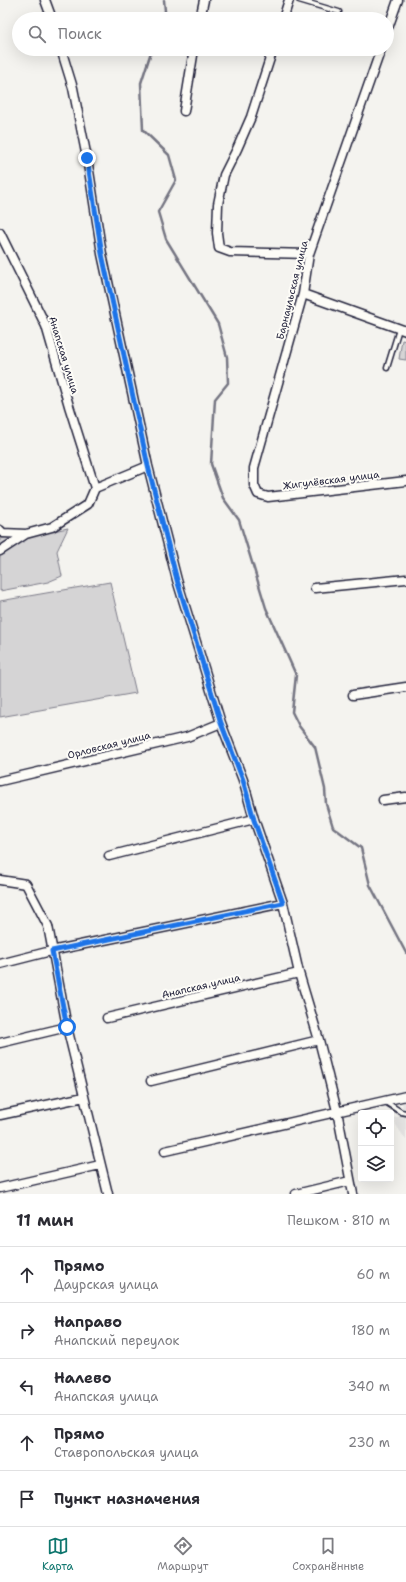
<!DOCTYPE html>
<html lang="ru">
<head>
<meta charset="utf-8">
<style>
	body { margin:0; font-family:"Shantell Sans",sans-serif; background:#f7f7f7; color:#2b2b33 }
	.controls { position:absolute; right:12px; bottom:12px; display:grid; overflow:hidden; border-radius:4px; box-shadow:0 4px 16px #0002 }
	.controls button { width:36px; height:36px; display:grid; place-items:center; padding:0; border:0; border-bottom:1px solid #e1e1e2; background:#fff; color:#2b2b33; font:20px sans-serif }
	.stop { position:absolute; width:12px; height:12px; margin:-9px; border:3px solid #1a73e8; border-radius:50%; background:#fff }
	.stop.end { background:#1a73e8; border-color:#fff; box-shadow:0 1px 4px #0008 }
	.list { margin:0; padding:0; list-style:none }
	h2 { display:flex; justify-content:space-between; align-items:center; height:52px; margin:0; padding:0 16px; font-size:17px }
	h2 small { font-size:13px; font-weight:400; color:#7c7c81 }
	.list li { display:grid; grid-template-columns:26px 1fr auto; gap:12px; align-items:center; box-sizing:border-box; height:56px; padding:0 16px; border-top:1px solid #e1e1e2 }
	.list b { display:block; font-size:15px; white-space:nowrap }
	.list p { margin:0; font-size:13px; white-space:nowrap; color:#7c7c81 }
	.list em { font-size:13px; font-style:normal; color:#7c7c81 }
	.icon { flex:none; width:22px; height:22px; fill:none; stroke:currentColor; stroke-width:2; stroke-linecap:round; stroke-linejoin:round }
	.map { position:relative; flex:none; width:406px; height:1194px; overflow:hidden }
	.search { position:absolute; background:#fff; box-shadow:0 4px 16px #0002; left:12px; right:12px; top:12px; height:44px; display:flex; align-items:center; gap:10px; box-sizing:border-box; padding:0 14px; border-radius:22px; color:#7c7c81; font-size:15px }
	.sheet { height:332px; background:#fff }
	nav { display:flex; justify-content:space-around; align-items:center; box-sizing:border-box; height:56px; border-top:1px solid #e1e1e2; background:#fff; font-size:11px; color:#7c7c81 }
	nav a { display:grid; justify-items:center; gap:2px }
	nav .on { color:#0f766e }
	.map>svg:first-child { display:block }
</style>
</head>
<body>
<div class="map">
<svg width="406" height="1194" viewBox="0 0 406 1194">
	<rect width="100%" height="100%" fill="#f4f3ef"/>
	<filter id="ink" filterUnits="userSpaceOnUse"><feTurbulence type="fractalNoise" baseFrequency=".025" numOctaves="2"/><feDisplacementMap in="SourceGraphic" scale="8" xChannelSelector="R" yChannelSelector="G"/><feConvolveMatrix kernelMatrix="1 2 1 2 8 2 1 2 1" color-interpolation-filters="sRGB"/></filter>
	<g filter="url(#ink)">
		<path fill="#e4e3e2" d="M 403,1101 L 406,1101 L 406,1140 L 396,1125 L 394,1118 L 401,1115 Z"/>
		<path fill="#d5d4d5" stroke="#7c7b88" d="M 402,340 L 406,341 L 406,360 L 399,359 Z
			M 68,528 L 57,551 L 62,576 L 48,582 L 0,591 L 0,538 L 34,535 Z
			M 110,582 L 136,693 L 0,717 L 0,601 Z"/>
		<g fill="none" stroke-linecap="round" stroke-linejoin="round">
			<path stroke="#757582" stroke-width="2.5" d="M 162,19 L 165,11 L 164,0
				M 152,49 L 141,83 L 143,130 L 169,155 L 176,180 L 158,212 L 166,239 L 218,324 L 227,357 L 228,383 L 215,399 L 211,464 L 223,498 L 239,520 L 266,608 L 296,675 L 292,712 L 299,726 L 315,747 L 325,789 L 326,804 L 333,827 L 361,848 L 370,885 L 406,953"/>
			<defs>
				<path id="lane" d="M 299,0 L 339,12
					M 387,368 L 399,329
					M 384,1101 L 401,1112 L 406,1113"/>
				<path id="street" d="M 45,0 L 52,19
					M 200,19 L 204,0
					M 283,19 L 289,0
					M 387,31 L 398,0
					M 61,49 L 73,88 L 87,158 L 102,254 L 148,466 L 177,580 L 221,723 L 243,780 L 254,819 L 283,903 L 299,973 L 319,1040 L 337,1111 L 353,1194
					M 273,49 L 251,117 L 237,149 L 224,175 L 218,204 L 217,233 L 219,248 L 230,252 L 309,254
					M 381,49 L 309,254 L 303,294 L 254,468 L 254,485 L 258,494 L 268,497 L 406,481
					M 184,111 L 194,49
					M 0,233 L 46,326 L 69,406 L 95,488
					M 303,294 L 406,331
					M 0,530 L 3,533 L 26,534 L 52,527 L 88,504 L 95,488 L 148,466
					M 0,551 L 26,534
					M 315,588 L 406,579
					M 353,695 L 406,687
					M 0,781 L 187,737 L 221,723
					M 383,800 L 406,797
					M 109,856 L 254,819
					M 0,880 L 26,884 L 48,926 L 67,1027 L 108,1194
					M 0,964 L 51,951 L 283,903
					M 107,1018 L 299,973
					M 0,1043 L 67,1027
					M 151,1081 L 319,1040
					M 0,1115 L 84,1097
					M 165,1151 L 406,1096
					M 0,1188 L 100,1165
					M 296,1194 L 350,1181"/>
			</defs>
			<use href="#lane" stroke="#22223b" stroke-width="7"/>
			<use href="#street" stroke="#22223b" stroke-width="11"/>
			<use href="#lane" stroke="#fdfcf7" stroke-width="4"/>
			<use href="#street" stroke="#fdfcf7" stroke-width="8"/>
		</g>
	</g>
	<g fill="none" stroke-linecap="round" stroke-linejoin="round" filter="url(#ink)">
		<path stroke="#1a73e8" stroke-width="5" d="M 67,1027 L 52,951 L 283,903 L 254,820 L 243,780 L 221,723 L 177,580 L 148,466 L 102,254 L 87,158"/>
	</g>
	<g text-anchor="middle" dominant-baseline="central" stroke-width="4" stroke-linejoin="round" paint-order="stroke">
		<g font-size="10" fill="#22223b" stroke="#fdfcf7">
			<text transform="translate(292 290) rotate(-76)">Барнаульская улица</text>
			<text transform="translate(64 355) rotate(73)">Анапская улица</text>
			<text transform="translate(331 480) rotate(-7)">Жигулёвская улица</text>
			<text transform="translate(109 745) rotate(-14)">Орловская улица</text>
			<text transform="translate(201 986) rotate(-13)">Анапская улица</text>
		</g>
	</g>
</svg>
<div class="controls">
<button><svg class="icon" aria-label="locate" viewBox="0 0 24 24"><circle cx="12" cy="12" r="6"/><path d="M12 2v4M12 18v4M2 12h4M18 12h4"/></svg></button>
<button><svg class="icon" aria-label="layers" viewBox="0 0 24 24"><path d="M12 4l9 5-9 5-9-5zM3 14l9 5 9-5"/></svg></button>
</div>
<div class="stop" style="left:67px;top:1027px"></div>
<div class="stop end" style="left:87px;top:158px"></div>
<div class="search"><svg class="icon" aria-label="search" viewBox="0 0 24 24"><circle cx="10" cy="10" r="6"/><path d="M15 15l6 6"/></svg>Поиск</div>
</div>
<section class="sheet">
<h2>11 мин<small>Пешком · 810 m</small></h2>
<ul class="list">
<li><svg class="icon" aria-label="ahead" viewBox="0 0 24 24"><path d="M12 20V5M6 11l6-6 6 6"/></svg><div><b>Прямо</b><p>Даурская улица</p></div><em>60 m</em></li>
<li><svg class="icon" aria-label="right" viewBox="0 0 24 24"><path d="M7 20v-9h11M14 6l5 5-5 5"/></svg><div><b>Направо</b><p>Анапский переулок</p></div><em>180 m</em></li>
<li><svg class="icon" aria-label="left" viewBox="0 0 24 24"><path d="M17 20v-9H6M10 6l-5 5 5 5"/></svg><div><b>Налево</b><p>Анапская улица</p></div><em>340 m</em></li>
<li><svg class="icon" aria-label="ahead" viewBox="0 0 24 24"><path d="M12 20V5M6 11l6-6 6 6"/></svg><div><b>Прямо</b><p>Ставропольская улица</p></div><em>230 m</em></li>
<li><svg class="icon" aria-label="arrive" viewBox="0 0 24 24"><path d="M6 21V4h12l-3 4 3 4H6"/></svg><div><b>Пункт назначения</b></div></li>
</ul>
</section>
<nav>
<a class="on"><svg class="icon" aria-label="map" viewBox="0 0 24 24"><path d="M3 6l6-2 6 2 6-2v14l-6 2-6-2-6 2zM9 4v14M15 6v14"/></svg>Карта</a>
<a><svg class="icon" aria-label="directions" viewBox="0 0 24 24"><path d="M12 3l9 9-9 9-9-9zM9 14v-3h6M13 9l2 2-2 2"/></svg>Маршрут</a>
<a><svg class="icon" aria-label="saved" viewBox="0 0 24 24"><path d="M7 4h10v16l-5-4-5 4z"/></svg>Сохранённые</a>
</nav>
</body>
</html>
